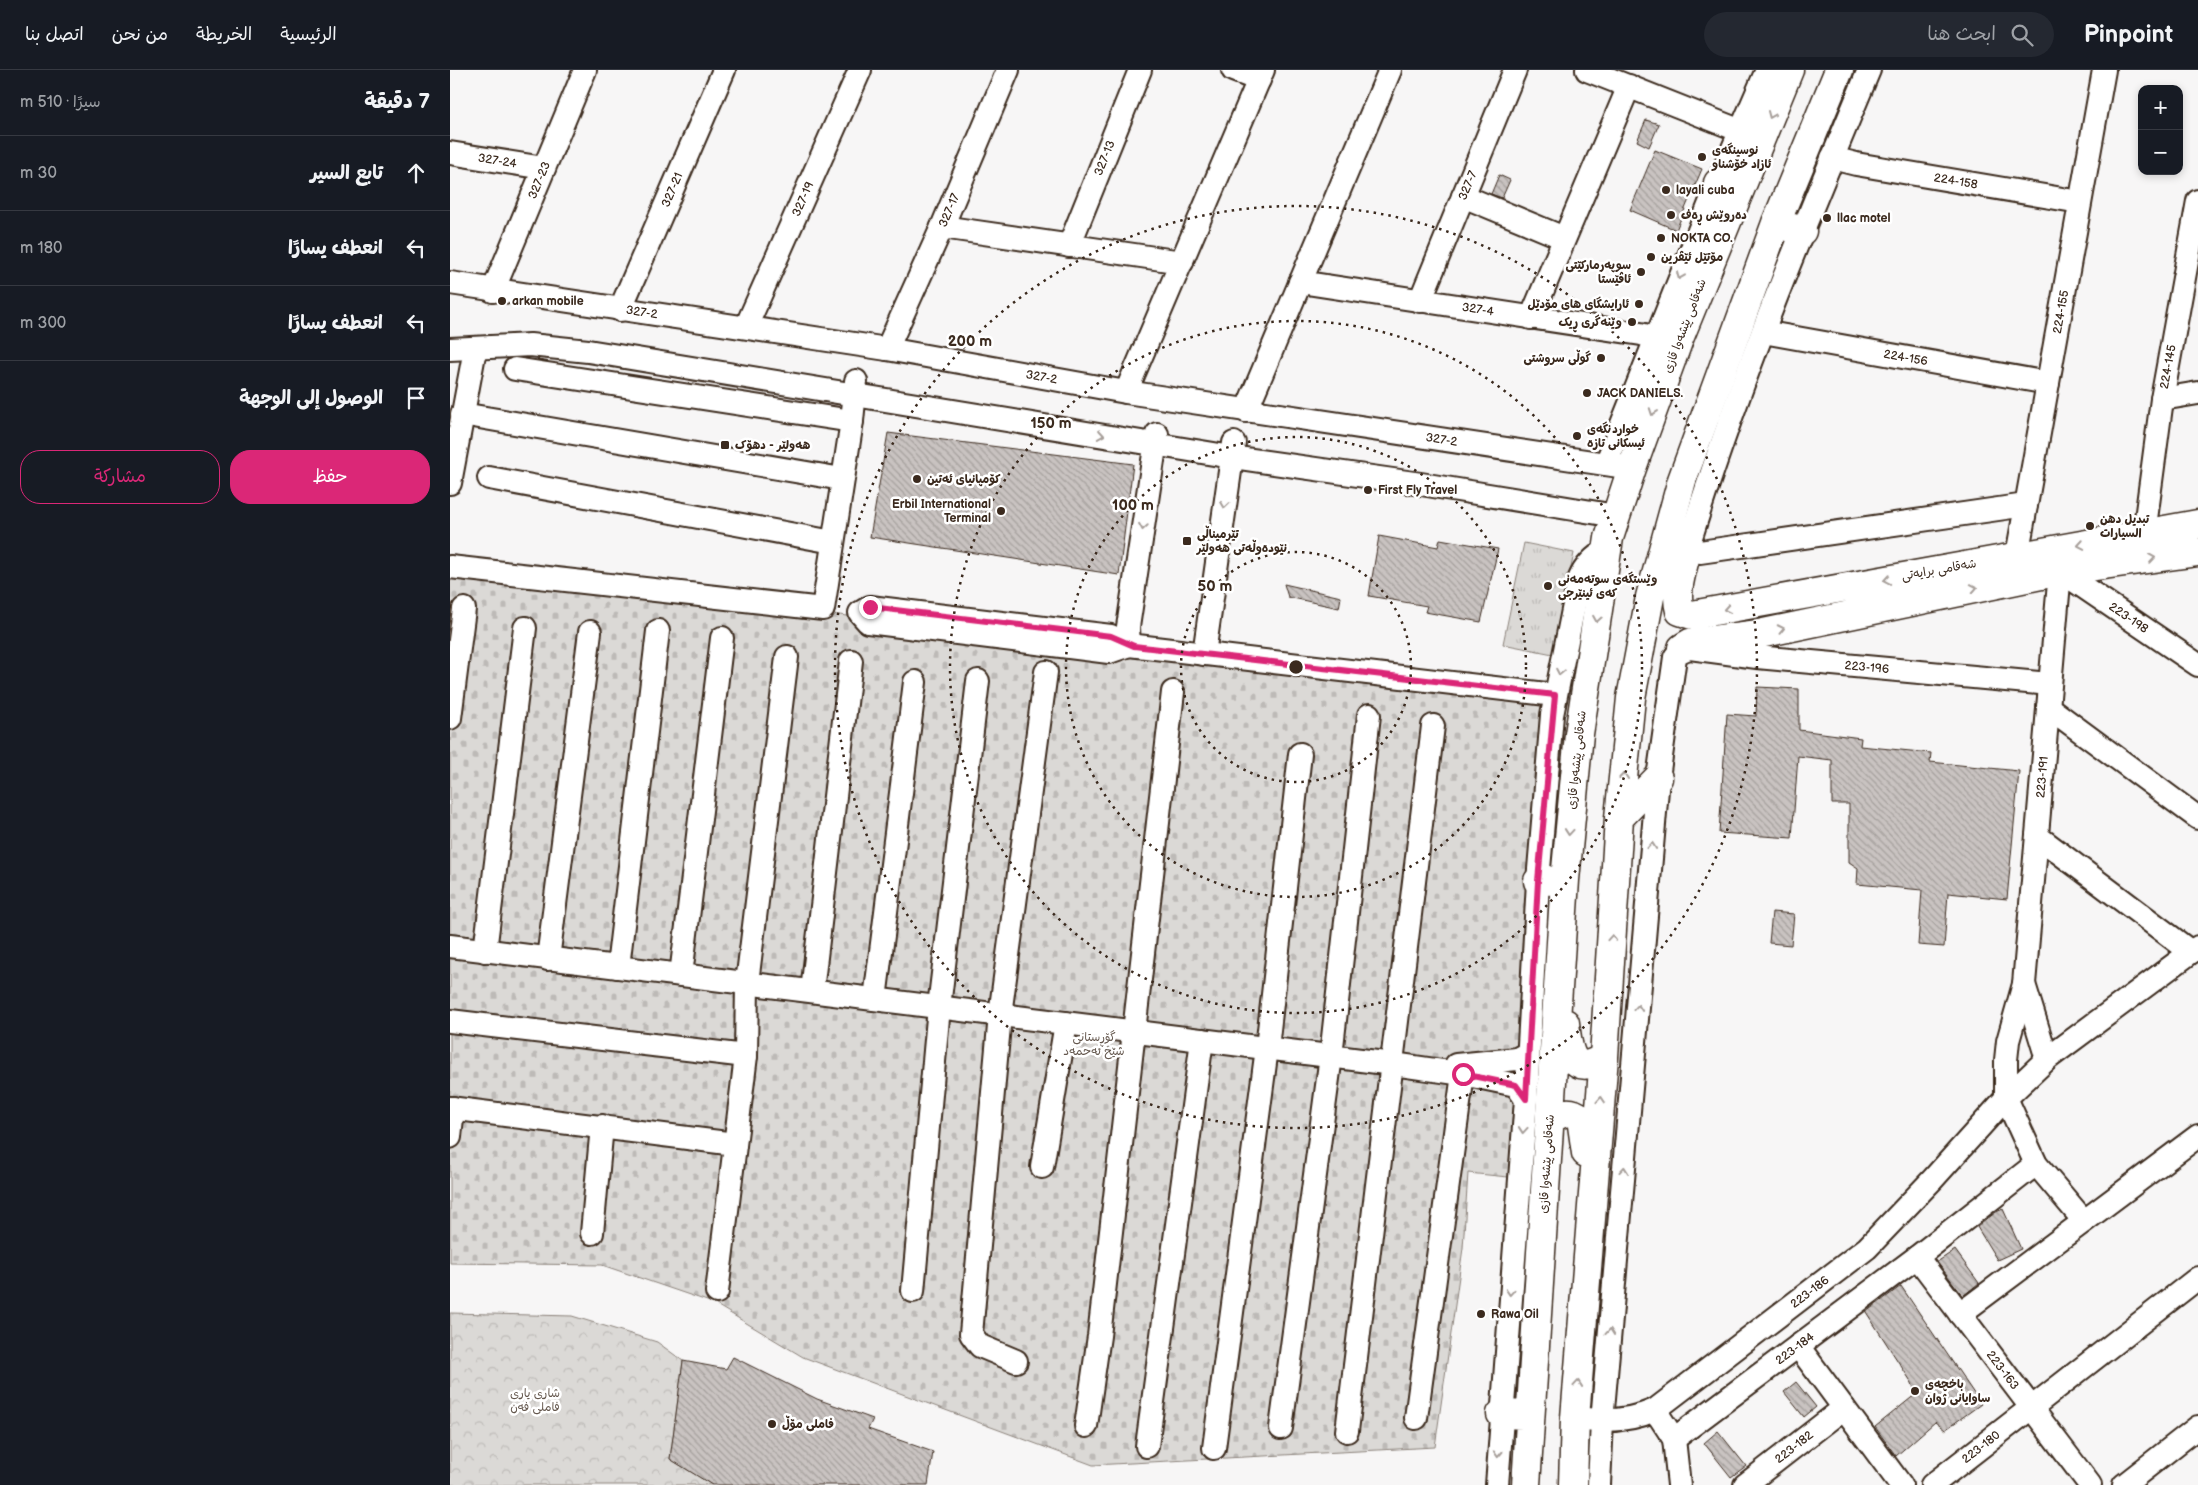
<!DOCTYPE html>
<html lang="ar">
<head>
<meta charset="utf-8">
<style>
	body { margin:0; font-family:"Balsamiq Sans","Playpen Sans Arabic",sans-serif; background:#242831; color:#f1f3f6; direction:rtl }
	.controls { position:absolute; right:15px; top:15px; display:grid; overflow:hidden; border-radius:10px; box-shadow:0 2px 8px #0003 }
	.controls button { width:45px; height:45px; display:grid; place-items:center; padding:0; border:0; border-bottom:1px solid #363941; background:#171b24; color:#f1f3f6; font:25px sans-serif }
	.stop { position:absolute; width:15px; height:15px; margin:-11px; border:4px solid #db2777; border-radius:50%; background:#fff }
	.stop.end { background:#db2777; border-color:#fff; box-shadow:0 1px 5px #0008 }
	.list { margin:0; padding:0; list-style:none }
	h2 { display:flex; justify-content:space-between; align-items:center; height:65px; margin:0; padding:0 20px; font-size:21px }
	h2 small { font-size:16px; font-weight:400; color:#9ea1a6 }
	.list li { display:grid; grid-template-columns:32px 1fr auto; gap:15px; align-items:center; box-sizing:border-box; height:75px; padding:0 20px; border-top:1px solid #363941 }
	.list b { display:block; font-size:19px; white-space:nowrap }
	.list em { font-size:16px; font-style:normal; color:#9ea1a6 }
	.actions { display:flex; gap:10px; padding:15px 20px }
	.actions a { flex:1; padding:11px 0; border:1px solid #db2777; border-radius:20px; text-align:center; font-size:18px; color:#db2777 }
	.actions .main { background:#db2777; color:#fff }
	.icon { flex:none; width:28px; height:28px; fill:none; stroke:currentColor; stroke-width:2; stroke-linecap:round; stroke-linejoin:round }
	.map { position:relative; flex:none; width:1748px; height:1415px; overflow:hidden; direction:ltr }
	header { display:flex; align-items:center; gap:30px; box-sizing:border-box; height:70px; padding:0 25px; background:#171b24; border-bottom:1px solid #363941 }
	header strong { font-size:24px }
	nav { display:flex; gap:28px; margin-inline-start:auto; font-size:18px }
	.search { width:350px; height:45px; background:#242831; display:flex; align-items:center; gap:12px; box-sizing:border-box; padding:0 18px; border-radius:28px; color:#9ea1a6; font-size:19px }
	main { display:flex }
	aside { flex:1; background:#171b24 }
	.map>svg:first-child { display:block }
</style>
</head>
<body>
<header>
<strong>Pinpoint</strong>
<div class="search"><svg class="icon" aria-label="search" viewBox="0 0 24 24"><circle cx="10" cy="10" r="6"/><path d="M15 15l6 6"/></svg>ابحث هنا</div>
<nav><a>الرئيسية</a><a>الخريطة</a><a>من نحن</a><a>اتصل بنا</a></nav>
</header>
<main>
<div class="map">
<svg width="1748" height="1415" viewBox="0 0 1748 1415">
	<defs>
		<pattern id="grass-tufts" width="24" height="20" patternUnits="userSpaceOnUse" patternTransform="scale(1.25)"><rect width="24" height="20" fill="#dbd9d6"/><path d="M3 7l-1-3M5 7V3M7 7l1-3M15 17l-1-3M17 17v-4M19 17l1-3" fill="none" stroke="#bdbab7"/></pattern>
		<pattern id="cemetery-stones" width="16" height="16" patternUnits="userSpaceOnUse" patternTransform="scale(1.25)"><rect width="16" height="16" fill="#dbd9d6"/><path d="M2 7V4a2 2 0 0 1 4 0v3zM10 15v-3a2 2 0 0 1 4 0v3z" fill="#bdbab7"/></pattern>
		<pattern id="park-crowns" width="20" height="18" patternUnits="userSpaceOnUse" patternTransform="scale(1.25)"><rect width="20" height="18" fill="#dbd9d6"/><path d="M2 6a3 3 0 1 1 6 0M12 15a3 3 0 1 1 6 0" fill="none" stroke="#bdbab7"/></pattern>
		<pattern id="building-back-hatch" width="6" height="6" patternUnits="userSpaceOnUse" patternTransform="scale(1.25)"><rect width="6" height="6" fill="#c9c3c1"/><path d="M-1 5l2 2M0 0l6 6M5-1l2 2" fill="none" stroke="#a49f9c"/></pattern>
	</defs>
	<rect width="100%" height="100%" fill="#f7f6f6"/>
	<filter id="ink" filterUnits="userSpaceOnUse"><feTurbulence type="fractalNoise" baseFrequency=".02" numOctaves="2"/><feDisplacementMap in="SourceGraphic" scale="10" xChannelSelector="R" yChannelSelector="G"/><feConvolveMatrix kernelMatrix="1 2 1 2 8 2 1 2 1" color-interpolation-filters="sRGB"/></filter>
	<g filter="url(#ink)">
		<path fill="url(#grass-tufts)" stroke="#8b827a" d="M 1074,473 L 1124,483 L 1103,584 L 1053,574 Z"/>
		<path fill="url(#cemetery-stones)" stroke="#8b827a" d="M 0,497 L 1095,632 L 1058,1107 L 1018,1103 L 1013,1178 L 985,1377 L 643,1395 L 353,1287 L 263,1233 L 152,1195 L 0,1193 Z"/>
		<path fill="url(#park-crowns)" stroke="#8b827a" d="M 0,1243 L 122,1246 L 207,1272 L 233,1291 L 220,1389 L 262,1415 L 0,1415 Z"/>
		<path fill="url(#building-back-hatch)" stroke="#3b2a1e" d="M 1196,50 L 1209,54 L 1199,77 L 1187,71 Z
			M 1205,80 L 1252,99 L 1226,160 L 1180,140 Z
			M 1049,105 L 1060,110 L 1052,128 L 1041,124 Z
			M 438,363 L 683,394 L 669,505 L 420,467 Z
			M 929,466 L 988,477 L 990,469 L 1048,479 L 1031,552 L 975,542 L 977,536 L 919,526 Z
			M 834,514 L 891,527 L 889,538 L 838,527 Z
			M 1307,617 L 1349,619 L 1349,660 L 1411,668 L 1410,676 L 1481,683 L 1480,692 L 1569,701 L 1557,829 L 1498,823 L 1494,877 L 1468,875 L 1472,820 L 1407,814 L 1408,798 L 1399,792 L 1399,734 L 1382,734 L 1382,690 L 1348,686 L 1342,768 L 1269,763 L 1277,644 L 1306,646 Z
			M 1322,842 L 1344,844 L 1341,875 L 1319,873 Z
			M 1553,1139 L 1571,1179 L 1547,1190 L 1527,1157 L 1546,1142 Z
			M 1505,1180 L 1529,1213 L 1513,1226 L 1487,1192 Z
			M 1451,1216 L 1531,1334 L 1495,1360 L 1485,1352 L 1446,1386 L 1425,1357 L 1466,1324 L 1462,1313 L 1416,1242 Z
			M 283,1287 L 367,1329 L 423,1349 L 418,1359 L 483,1382 L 478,1415 L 262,1415 L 220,1389 L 233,1291 L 276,1299 Z
			M 1346,1312 L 1366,1337 L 1354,1347 L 1334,1322 Z
			M 1268,1361 L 1296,1396 L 1281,1407 L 1254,1373 Z"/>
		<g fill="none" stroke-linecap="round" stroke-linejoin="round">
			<defs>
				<g id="minor">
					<path d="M 783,0 L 809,10"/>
					<path d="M 1137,0 L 1291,61"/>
					<path d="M 1419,0 C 1353,158 1287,316 1237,480 L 1250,482 L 1576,435"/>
					<path id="s1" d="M 0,83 L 94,98"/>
					<path id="s2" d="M 1382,88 L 1406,94 L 1630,132"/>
					<path d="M 1013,126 L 1114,168"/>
					<path d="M 492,157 L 732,192"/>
					<path id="s3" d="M 619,176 L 690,0"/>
					<path id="s4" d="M 850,212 L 1191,264 L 1205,268"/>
					<path id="s5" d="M 0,213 L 437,279 L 676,322 L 1182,398"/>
					<path id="s6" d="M 43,221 L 135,0"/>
					<path id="s7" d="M 970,231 L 1065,0"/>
					<path id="s8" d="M 170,240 L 274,0"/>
					<path d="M 1081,248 L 1179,16"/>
					<path id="s9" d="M 296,257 L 410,0"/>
					<path id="s10" d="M 1313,262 L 1598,313"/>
					<path d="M 0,279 L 80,275 L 138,281 L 782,387 L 971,414 L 1166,446"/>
					<path id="s11" d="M 437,279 L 492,157 L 558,0"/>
					<path d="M 65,299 L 402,351"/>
					<path d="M 676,322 L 813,0"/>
					<path d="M 1712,329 L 1748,323"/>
					<path d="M 796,341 L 940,0"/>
					<path d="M 12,344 L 392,409"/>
					<path d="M 707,364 L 678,557 L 679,575 L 1105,625"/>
					<path d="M 1156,394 L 1268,113 L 1317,0"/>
					<path d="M 39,408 L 383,472"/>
					<path d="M 0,413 L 25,279"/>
					<path id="s12" d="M 1694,464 L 1712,329 L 1748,131"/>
					<path id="s13" d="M 1567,486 L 1654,0"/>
					<path d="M 0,497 L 373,539 L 402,351 L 406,311"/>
					<path d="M 420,537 L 661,566 L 679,575 L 659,582 L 418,552 L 410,543 Z"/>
					<path d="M 754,584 L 784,373"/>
					<path d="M 1598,637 L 1748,748"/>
					<path d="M 0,648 L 14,539"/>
					<path d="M 1587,766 L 1741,882"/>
					<path d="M 0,876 L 943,994 L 1013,1004 L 1066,1015 L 1076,1029"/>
					<path d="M 35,881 L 75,558"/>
					<path d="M 98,889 L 140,562"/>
					<path d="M 168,897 L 208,561"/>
					<path d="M 231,905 L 272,568"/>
					<path d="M 1574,914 L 1597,989"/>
					<path d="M 362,921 L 401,591"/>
					<path d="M 425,929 L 465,612"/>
					<path d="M 0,951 L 296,986"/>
					<path d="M 1006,995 L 1067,989 L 1078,983"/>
					<path d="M 0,1038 L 285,1074"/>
					<path d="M 0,1067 L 3,1038"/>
					<path d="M 592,1097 L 616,953"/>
					<path id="s14" d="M 1634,1151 L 1586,1094 L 1556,1028 L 1556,990 L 1558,971 L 1574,914 L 1610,501 L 1748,595"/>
					<path d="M 142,1163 L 152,1056"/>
					<path id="s15" d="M 1467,1187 L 1640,1415"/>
					<path d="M 463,1221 L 489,937 L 528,611"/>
					<path d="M 267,1222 L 296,986 L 297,913 L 337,587"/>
					<path d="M 1510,1244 L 1748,1066"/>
					<path d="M 1348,1276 L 1451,1415"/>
					<path d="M 566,1291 L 530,1276 L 521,1264 L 550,945 L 596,602"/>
					<path d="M 1205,1340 L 1224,1369 L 1229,1415"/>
					<path d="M 966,1348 L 1013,1004"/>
					<path id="s16" d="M 1136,1349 C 1161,1352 1182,1350 1205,1340 L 1417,1178 L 1483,1109 L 1556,1028 L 1597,989 L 1748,877"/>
					<path d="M 636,1356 L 649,1266 L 723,622"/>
					<path d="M 831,1358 L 881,986 L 919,645"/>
					<path d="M 897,1361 L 983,656"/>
					<path id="s17" d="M 1224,1369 L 1467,1187 L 1586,1094"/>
					<path d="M 697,1376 L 752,970"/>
					<path d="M 764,1378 L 817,978 L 850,684"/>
					<path d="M 1047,1415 L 1076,1029 L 1088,811 L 1102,645 L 1129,510 C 1135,496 1143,487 1157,480"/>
					<path id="s18" d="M 1149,1415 L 1152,1351 L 1208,708 L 1225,587 L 1232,578 L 1240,578 L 1307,587 L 1600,614"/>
					<path id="s19" d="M 1295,1415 L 1394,1338"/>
					<path id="s20" d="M 1482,1415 L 1748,1208"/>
					<path d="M 1674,1415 L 1748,1357"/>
				</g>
				<path id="major" d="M 1237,480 C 1233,499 1224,521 1230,541 L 1242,545 L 1748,454
					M 1232,578 L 1240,573 L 1309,564 L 1610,501 L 1748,482"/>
				<path id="highway" d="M 1268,113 L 1276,151
					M 1326,153 L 1352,161
					M 1169,748 L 1208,708
					M 1088,811 L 1115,810
					M 1115,953 C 1118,979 1121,1009 1154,987
					M 1100,1050 C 1111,1042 1120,1039 1131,1048 L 1136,1083
					M 1051,1344 L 1080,1345
					M 1076,1415 L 1115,810 L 1129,664 L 1159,468 L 1182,398 L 1229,269 L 1339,0
					M 1123,1415 L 1125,1348 L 1154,987 L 1169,748 L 1181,628 L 1200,527 L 1232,410 L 1326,153 L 1389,0"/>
			</defs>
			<use href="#minor" stroke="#3b2a1e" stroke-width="26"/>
			<use href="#major" stroke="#3b2a1e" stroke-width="31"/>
			<use href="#highway" stroke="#3b2a1e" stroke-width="31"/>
			<use href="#minor" stroke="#fff" stroke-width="22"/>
			<use href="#major" stroke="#fff" stroke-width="28"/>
			<use href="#highway" stroke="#fff" stroke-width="28"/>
		</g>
		<defs><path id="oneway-chevron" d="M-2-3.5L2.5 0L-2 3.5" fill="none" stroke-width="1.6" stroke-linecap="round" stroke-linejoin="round" transform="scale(1.25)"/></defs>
		<g stroke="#a79f9a">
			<use href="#oneway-chevron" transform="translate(1321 45) rotate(113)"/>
			<use href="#oneway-chevron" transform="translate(1230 206) rotate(112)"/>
			<use href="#oneway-chevron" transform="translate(1203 342) rotate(110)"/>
			<use href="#oneway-chevron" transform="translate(651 365) rotate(9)"/>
			<use href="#oneway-chevron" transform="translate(775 435) rotate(98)"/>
			<use href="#oneway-chevron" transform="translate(693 457) rotate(99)"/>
			<use href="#oneway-chevron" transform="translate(1631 475) rotate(170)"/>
			<use href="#oneway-chevron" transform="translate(1702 488) rotate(-8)"/>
			<use href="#oneway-chevron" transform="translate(1437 510) rotate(170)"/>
			<use href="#oneway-chevron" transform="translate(1524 518) rotate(-11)"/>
			<use href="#oneway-chevron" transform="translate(1277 539) rotate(170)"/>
			<use href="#oneway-chevron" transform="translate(1147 549) rotate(99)"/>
			<use href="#oneway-chevron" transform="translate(1331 559) rotate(-12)"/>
			<use href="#oneway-chevron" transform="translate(1110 602) rotate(101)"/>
			<use href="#oneway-chevron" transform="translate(1174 706) rotate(-84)"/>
			<use href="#oneway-chevron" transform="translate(1119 762) rotate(95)"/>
			<use href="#oneway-chevron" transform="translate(1202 776) rotate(-85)"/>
			<use href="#oneway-chevron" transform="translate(1162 868) rotate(-86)"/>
			<use href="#oneway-chevron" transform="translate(1188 938) rotate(-85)"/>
			<use href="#oneway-chevron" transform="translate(1151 1030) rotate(-86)"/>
			<use href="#oneway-chevron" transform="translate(1073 1060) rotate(95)"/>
			<use href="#oneway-chevron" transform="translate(1174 1100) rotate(-85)"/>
			<use href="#oneway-chevron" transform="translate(1060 1222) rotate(94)"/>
			<use href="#oneway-chevron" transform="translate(1160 1262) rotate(-85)"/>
			<use href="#oneway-chevron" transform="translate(1128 1314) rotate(-85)"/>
			<use href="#oneway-chevron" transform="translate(1048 1384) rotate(93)"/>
		</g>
	</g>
	<g fill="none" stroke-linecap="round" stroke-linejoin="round" filter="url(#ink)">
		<path stroke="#db2777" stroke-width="6" d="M 420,537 L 661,566 L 684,576 L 1105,625 L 1088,811 L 1076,1029 L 1066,1015 L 1013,1004"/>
	</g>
	<g fill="none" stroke="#3b2a1e" stroke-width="2.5" stroke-dasharray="2.5 5">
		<circle cx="846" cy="597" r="115"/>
		<circle cx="846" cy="597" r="230"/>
		<circle cx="846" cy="597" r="346"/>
		<circle cx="846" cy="597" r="461"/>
	</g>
	<g fill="#3b2a1e" stroke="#fff" stroke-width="2">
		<circle cx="1252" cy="87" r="5"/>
		<circle cx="1216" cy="120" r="5"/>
		<circle cx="1221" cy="145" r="5"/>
		<circle cx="1377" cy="148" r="5"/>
		<circle cx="1211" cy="168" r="5"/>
		<circle cx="1201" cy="187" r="5"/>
		<circle cx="1191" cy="202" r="5"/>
		<circle cx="52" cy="231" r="5"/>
		<circle cx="1189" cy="234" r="5"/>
		<circle cx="1182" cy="252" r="5"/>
		<circle cx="1151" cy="288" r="5"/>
		<circle cx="1137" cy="323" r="5"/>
		<circle cx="1127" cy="366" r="5"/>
		<rect x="270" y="370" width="10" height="10" rx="2.5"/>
		<circle cx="467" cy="409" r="5"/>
		<circle cx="918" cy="420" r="5"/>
		<circle cx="551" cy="441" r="5"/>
		<circle cx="1640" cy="456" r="5"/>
		<rect x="732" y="466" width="10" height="10" rx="2.5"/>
		<circle cx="1098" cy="516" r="5"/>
		<circle cx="1031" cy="1244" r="5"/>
		<circle cx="1465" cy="1321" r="5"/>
		<circle cx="322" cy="1354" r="5"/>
	</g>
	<g text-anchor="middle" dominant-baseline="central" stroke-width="5" stroke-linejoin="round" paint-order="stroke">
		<g font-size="12" font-weight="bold" fill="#3b2a1e" stroke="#fff" text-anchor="start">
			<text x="1262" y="80">نوسینگەی<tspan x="1262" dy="14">ئازاد خۆشناو</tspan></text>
			<text x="1226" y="120">layali cuba</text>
			<text x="1231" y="145">دەروێش ڕەف</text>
			<text x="1387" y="148">llac motel</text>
			<text x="1221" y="168">NOKTA CO.</text>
			<text x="1211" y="187">مۆتێل ئێڤرین</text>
			<text x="1181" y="195" text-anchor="end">سوپەرمارکێتی<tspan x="1181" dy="14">ئاڤێستا</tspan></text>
			<text x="62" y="231">arkan mobile</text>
			<text x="1179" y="234" text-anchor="end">ئارایشگای های مۆدێل</text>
			<text x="1172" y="252" text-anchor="end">وێنەگری ڕیک</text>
			<text x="1141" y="288" text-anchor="end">گوڵی سروشتی</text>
			<text x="1147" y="323">JACK DANIELS.</text>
			<text x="1137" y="359">خواردنگەی<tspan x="1137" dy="14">ئیسکانی تازە</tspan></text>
			<text x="285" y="375">هەولێر - دهۆک</text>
			<text x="477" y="409">کۆمپانیای ئەتین</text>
			<text x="928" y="420">First Fly Travel</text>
			<text x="541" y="434" text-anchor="end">Erbil International<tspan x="541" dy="14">Terminal</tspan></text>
			<text x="1650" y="449">تبديل دهن<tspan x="1650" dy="14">السيارات</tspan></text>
			<text x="747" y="464">تێرمیناڵی<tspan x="747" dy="14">نێودەوڵەتی هەولێر</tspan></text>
			<text x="1108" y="509">وێستگەی سوتەمەنی<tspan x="1108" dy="14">کەی ئینێرجی</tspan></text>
			<text x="1041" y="1244">Rawa Oil</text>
			<text x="1475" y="1314">باخچەی<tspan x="1475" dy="14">ساوایانی ژوان</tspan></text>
			<text x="332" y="1354">فاملی مۆڵ</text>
		</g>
		<g font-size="12" fill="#3b2a1e" stroke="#fff">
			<text stroke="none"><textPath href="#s3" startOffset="95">327-13</textPath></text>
			<text stroke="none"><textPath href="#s1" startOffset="48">327-24</textPath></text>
			<text stroke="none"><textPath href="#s6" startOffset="120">327-23</textPath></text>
			<text stroke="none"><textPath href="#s2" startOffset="126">224-158</textPath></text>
			<text stroke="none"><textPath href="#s7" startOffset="125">327-7</textPath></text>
			<text stroke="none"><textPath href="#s8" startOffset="131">327-21</textPath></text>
			<text stroke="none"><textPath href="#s9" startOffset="140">327-19</textPath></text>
			<text stroke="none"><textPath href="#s11" startOffset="152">327-17</textPath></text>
			<text stroke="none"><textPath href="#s4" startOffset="180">327-4</textPath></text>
			<text stroke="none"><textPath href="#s5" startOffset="194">327-2</textPath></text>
			<text stroke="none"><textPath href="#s13" startOffset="248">224-155</textPath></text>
			<text transform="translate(1235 256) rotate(-69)">شەقامی پێشەوا قازی</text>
			<text stroke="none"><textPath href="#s10" startOffset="145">224-156</textPath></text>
			<text stroke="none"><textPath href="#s12" startOffset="169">224-145</textPath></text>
			<text stroke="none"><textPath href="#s5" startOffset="599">327-2</textPath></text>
			<text stroke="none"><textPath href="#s5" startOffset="1004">327-2</textPath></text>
			<text transform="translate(1489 500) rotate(-10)">شەقامی برایەتی</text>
			<text stroke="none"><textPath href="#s14" startOffset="761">223-198</textPath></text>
			<text stroke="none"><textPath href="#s18" startOffset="1029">223-196</textPath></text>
			<text transform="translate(1127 690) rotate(-84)">شەقامی پێشەوا قازی</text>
			<text stroke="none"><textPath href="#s14" startOffset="471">223-191</textPath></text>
			<text transform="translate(1097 1094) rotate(-86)">شەقامی پێشەوا قازی</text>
			<text stroke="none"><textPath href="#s16" startOffset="265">223-186</textPath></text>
			<text stroke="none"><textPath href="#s17" startOffset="151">223-184</textPath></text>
			<text stroke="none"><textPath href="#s15" startOffset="142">223-163</textPath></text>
			<text stroke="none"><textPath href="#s19" startOffset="62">223-182</textPath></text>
			<text stroke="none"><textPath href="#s20" startOffset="62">223-180</textPath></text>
		</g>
		<g font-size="12" fill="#63564c" stroke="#fff">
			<text x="644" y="967">گۆڕستانی<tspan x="644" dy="14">شێخ ئەحمەد</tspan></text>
			<text x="85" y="1323">شاری یاری<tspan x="85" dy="14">فاملی فەن</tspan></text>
		</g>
	</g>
	<circle cx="846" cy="597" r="8" fill="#3b2a1e" stroke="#fff" stroke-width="2.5"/>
	<g font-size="15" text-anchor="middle" font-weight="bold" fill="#3b2a1e" stroke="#fff" stroke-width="5" stroke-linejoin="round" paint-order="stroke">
		<text x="520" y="276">200 m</text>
		<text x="601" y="358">150 m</text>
		<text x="683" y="440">100 m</text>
		<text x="765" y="521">50 m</text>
	</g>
</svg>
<div class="controls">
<button>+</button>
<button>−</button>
</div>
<div class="stop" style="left:1013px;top:1004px"></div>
<div class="stop end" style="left:420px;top:537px"></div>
</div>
<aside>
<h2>7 دقيقة<small>سيرًا · 510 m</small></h2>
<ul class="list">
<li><svg class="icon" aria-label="ahead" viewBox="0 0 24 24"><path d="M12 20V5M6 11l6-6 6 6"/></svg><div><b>تابع السير</b></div><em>30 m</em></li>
<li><svg class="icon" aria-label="left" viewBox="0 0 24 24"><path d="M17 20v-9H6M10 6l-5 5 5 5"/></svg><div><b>انعطف يسارًا</b></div><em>180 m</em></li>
<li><svg class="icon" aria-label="left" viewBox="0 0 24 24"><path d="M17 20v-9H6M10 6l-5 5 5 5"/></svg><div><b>انعطف يسارًا</b></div><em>300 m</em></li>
<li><svg class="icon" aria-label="arrive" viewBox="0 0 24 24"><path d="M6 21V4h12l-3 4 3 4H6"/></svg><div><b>الوصول إلى الوجهة</b></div></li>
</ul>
<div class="actions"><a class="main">حفظ</a><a>مشاركة</a></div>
</aside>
</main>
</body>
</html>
